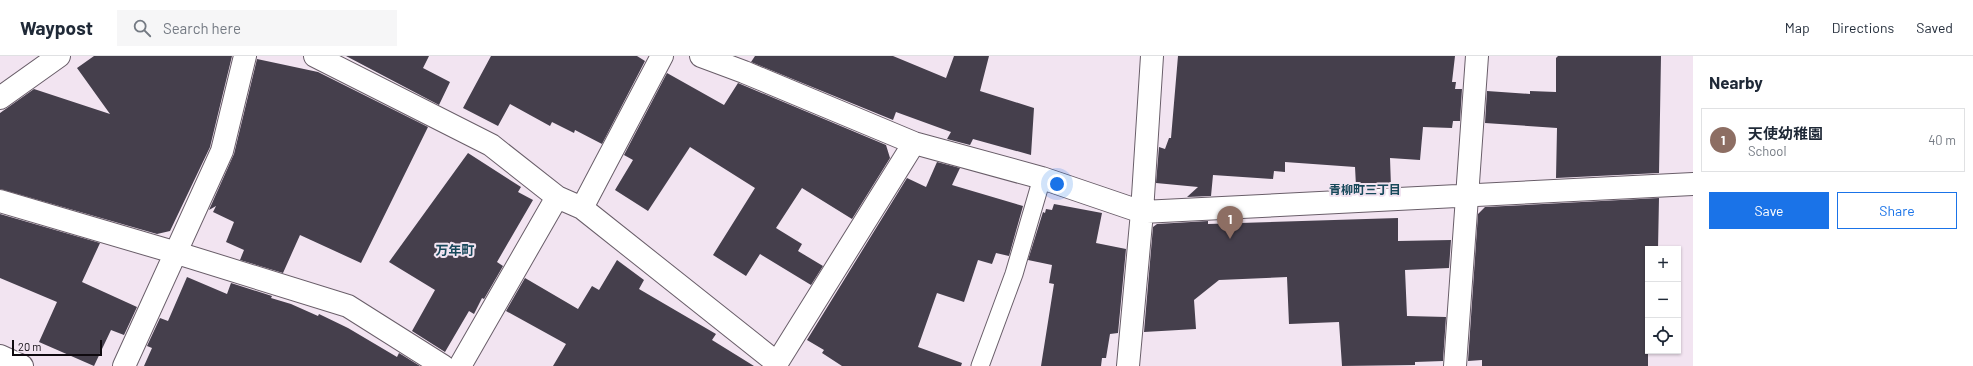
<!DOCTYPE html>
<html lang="en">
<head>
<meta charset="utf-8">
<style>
	body { margin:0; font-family:Barlow,"Noto Sans JP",sans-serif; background:#f6f6f7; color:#1f2937 }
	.controls { position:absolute; right:12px; bottom:12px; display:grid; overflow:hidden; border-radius:0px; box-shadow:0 1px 3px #0004 }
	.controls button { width:36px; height:36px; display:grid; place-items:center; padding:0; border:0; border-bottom:1px solid #e0e1e3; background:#fff; color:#1f2937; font:20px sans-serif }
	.scale { position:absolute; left:12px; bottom:10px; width:90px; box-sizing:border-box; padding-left:4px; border:2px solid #0f0a0f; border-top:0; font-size:11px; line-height:14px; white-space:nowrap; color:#0f0a0f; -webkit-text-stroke:3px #f2e4f1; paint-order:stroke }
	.you { position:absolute; left:1057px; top:128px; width:14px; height:14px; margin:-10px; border:3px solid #fff; border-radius:50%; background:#1a73e8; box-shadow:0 0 0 6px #1a73e833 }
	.badge { display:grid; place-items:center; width:26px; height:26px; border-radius:50%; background:#1a73e8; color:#fff; font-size:13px; font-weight:700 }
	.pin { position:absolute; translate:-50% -33px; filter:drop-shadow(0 1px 2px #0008) }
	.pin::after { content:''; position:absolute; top:21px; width:14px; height:12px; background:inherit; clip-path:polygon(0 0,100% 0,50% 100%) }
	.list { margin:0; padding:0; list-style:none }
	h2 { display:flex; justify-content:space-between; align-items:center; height:52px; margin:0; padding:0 16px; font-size:17px }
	h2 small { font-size:13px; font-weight:400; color:#747a83 }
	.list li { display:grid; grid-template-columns:26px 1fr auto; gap:12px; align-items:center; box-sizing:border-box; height:64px; margin:0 8px 8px; padding:0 8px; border:1px solid #e0e1e3; border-radius:0px }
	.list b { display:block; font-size:15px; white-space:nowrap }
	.list p { margin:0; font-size:13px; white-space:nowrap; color:#747a83 }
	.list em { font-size:13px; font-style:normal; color:#747a83 }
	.actions { display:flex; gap:8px; padding:12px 16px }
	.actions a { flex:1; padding:9px 0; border:1px solid #1a73e8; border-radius:0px; text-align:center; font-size:14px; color:#1a73e8 }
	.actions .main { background:#1a73e8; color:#fff }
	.icon { flex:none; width:22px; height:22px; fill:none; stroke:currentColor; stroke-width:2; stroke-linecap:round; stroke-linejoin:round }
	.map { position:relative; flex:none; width:1693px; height:310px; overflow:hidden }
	header { display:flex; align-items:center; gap:24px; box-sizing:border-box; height:56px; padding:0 20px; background:#fff; border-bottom:1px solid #e0e1e3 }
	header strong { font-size:19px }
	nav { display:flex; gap:22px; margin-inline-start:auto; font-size:14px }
	.search { width:280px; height:36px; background:#f6f6f7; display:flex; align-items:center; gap:10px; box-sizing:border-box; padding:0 14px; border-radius:0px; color:#747a83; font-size:15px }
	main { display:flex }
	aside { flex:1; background:#fff }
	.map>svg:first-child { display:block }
</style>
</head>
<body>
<header>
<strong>Waypost</strong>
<div class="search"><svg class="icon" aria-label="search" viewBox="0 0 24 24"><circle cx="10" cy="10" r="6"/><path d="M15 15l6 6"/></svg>Search here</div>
<nav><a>Map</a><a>Directions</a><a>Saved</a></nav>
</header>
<main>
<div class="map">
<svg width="1693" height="310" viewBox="0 0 1693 310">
	<rect width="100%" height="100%" fill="#f2e4f1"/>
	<path fill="#453f4c" d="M 94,0 L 232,0 L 210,91 L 170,175 L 157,178 L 0,133 L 0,57 L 34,33 L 110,58 L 77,12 Z
		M 346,0 L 429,0 L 423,12 L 450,26 L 439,49 Z
		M 491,0 L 637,0 L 645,5 L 602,88 L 575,74 L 574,77 L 552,66 L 550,70 L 510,48 L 498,70 L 463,52 Z
		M 755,0 L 893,0 L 946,22 L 954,0 L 989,0 L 980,35 L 1034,52 L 1031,99 L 973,83 L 970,89 L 947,83 L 951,76 L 896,56 L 893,64 L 751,6 Z
		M 1178,0 L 1455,0 L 1452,26 L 1456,26 L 1455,33 L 1462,33 L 1460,65 L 1453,65 L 1452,72 L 1423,71 L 1420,104 L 1390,102 L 1391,131 L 1356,130 L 1355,111 L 1285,106 L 1285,116 L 1274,115 L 1273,123 L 1213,119 L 1211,140 L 1187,141 L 1198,131 L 1156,127 L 1159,91 L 1165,93 L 1169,82 L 1171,82 Z
		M 1558,0 L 1661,0 L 1659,117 L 1556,122 L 1557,72 L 1485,67 L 1487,35 L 1530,38 L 1530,35 L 1556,36 L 1556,2 Z
		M 257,3 L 318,16 L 428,71 L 361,207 L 300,179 L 283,217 L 240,204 L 244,194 L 226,186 L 234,166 L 213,156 L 216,150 L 209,154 L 234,98 Z
		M 667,17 L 724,49 L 738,27 L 886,89 L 890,102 L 852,163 L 802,132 L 776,172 L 802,188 L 798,195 L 823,210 L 811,229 L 760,198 L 746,220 L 713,199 L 755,132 L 690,91 L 648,155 L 615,134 L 633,104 L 624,99 Z
		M 468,97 L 521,131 L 518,136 L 533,144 L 497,206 L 503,210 L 484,243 L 482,242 L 474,258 L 469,255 L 445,296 L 412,275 L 435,234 L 389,206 Z
		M 937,106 L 960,112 L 952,129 L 1023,150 L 1009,200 L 996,197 L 992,208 L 978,204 L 964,246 L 937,237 L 918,291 L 962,307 L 961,310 L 842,310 L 822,297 L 824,294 L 807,284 L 907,122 L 926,131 Z
		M 1659,142 L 1658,193 L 1648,193 L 1648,310 L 1482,310 L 1482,304 L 1468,305 L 1478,158 L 1485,151 Z
		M 1054,148 L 1102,157 L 1096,187 L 1126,193 L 1118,277 L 1110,278 L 1106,302 L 1102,302 L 1101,310 L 1041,310 L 1054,228 L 1049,227 L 1052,209 L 1028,204 L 1043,156 L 1045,157 L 1046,153 L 1052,154 Z
		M 0,158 L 100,187 L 82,226 L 137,251 L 124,279 L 111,274 L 94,310 L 39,286 L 57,246 L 0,222 Z
		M 1398,162 L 1398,185 L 1451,184 L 1449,212 L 1405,214 L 1407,260 L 1446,261 L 1443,305 L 1415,306 L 1415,309 L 1342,310 L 1339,266 L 1289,268 L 1287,221 L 1219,224 L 1194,244 L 1196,273 L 1144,276 L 1153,171 L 1157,168 L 1208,165 L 1208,168 Z
		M 617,204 L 644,224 L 639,233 L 716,278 L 712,284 L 754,310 L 553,310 L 566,288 L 506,255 L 525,222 L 578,253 L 592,230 L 599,234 Z
		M 187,221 L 227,238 L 231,227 L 272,240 L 271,242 L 291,248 L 318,260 L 319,258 L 348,272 L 397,301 L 399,297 L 420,310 L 144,310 L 152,292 L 147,290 L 160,262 L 168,265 Z"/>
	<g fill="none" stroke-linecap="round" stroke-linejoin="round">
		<defs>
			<path id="service" d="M 980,310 L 1014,218 L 1042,122"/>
			<path id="minor" d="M 315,0 L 491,89 L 557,141 L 582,152 L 777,307
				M 701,0 L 744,16 L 914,87 L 1042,122 L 1142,156 L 1693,128
				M 0,42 L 59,0
				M 0,145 L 177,197 L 348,250 L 443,310
				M 582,152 L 662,0
				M 0,300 L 22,310
				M 124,310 L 222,95 L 245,0
				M 460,310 L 557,141
				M 775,310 L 914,87
				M 1128,310 L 1142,156 L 1152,0
				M 1455,310 L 1477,0"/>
		</defs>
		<use href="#service" stroke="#695e69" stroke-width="19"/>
		<use href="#minor" stroke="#695e69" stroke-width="24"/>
		<use href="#service" stroke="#fff" stroke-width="17"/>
		<use href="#minor" stroke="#fff" stroke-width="22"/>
	</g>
	<g text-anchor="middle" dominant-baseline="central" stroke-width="4" stroke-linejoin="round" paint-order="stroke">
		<g font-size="12" font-weight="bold" fill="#17485a" stroke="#f2e4f1">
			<text x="1365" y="133">青柳町三丁目</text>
		</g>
		<g font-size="13" font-weight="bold" fill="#17485a" stroke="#f2e4f1">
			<text x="455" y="194">万年町</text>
		</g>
	</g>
</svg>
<div class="controls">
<button>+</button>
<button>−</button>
<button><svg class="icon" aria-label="locate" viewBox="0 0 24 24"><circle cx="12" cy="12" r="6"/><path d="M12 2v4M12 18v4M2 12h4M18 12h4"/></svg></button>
</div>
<div class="scale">20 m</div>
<div class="you"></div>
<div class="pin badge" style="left:1230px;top:183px;background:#8d6e63">1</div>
</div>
<aside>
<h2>Nearby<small></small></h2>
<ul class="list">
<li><span class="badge" style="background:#8d6e63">1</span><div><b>天使幼稚園</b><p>School</p></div><em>40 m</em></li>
</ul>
<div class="actions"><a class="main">Save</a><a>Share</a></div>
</aside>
</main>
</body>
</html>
